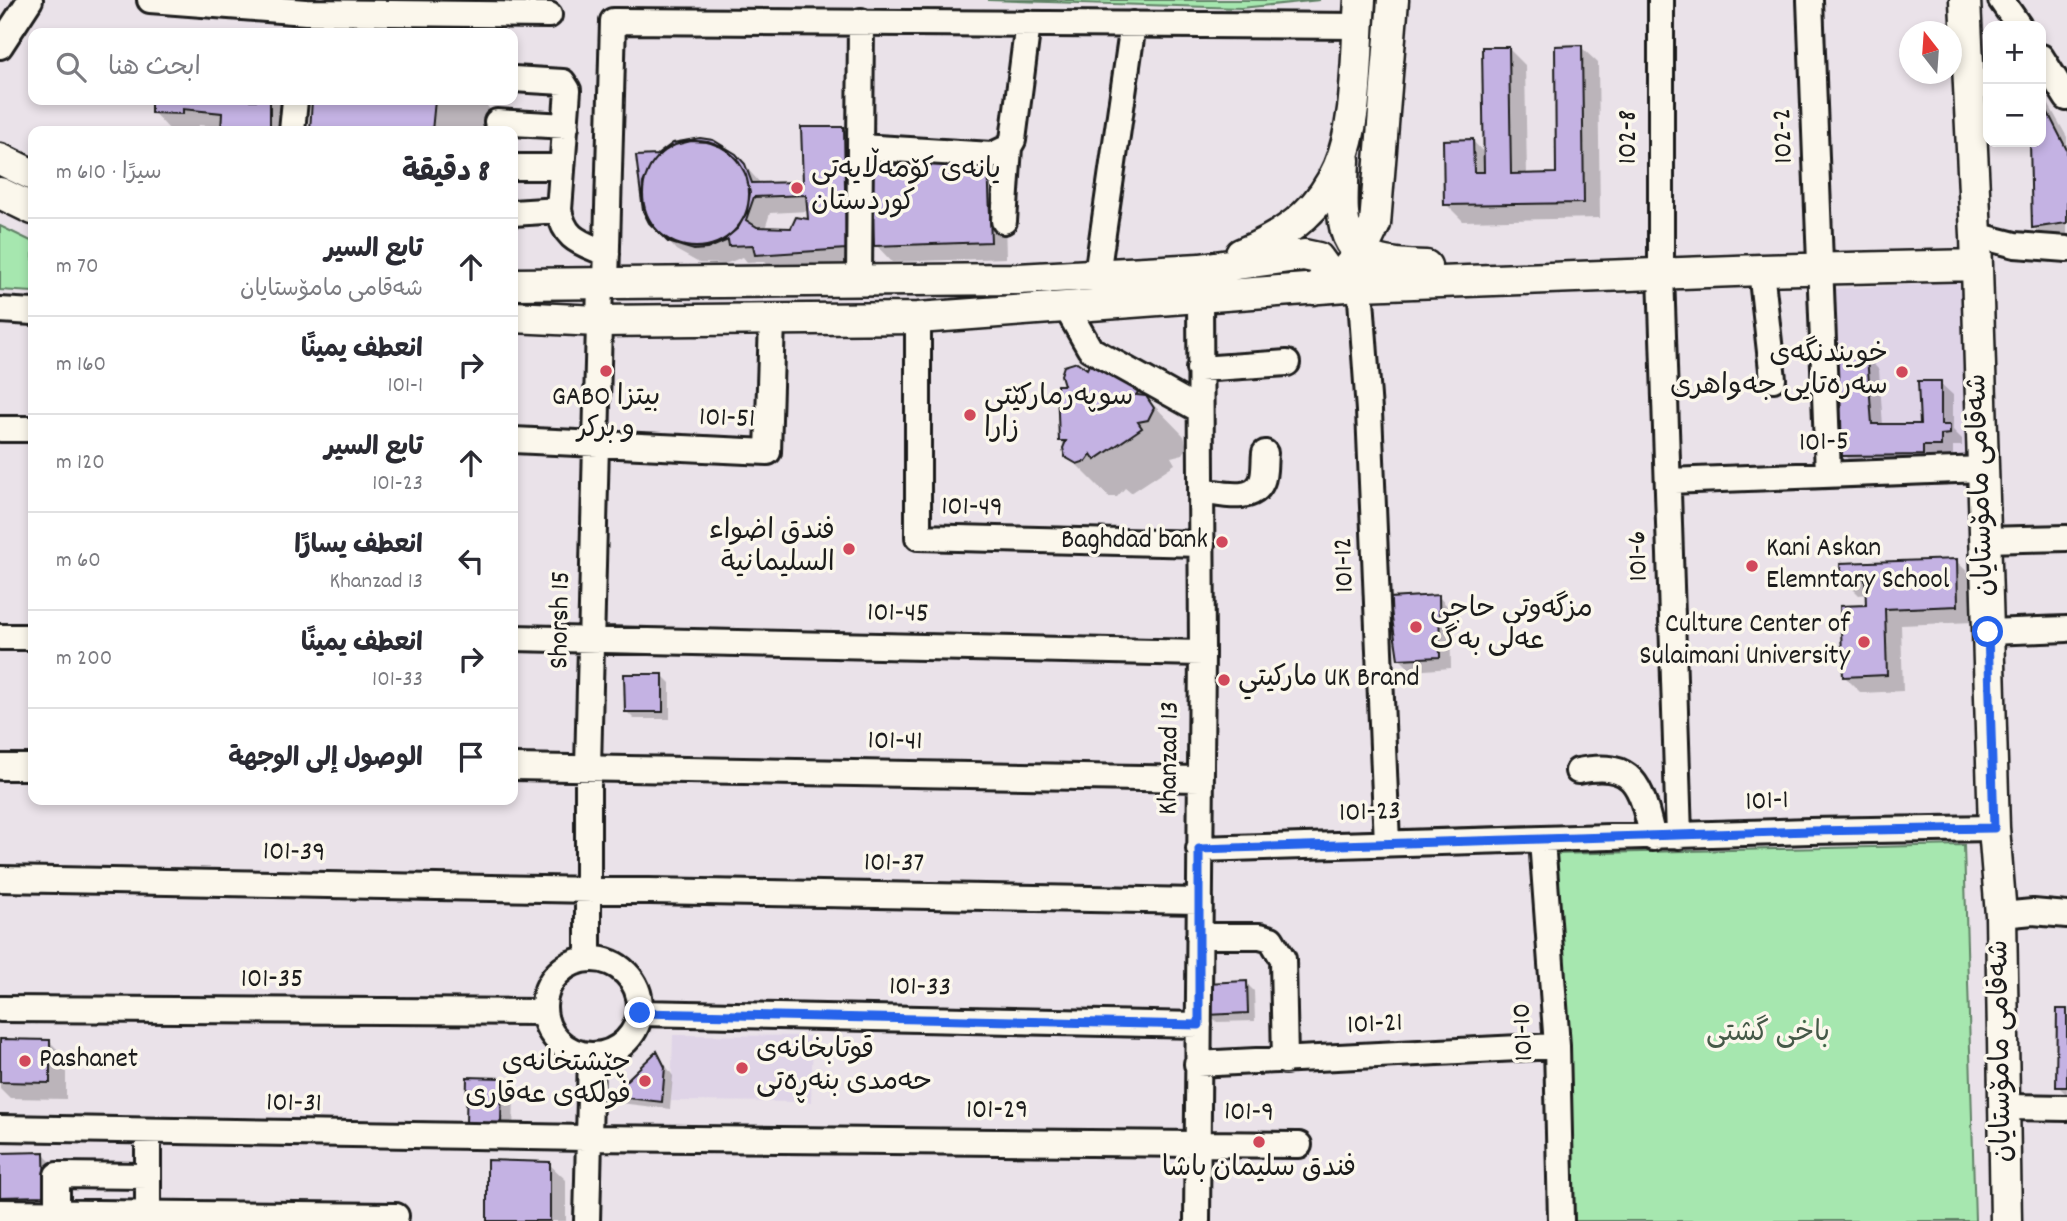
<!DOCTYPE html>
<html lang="ar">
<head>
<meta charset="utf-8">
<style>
	body { margin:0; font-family:Dekko,"Playpen Sans Arabic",sans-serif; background:#f7f7f7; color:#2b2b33; direction:rtl }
	.controls { position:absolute; right:21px; top:21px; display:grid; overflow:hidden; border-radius:14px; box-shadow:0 4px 10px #0003 }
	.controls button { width:63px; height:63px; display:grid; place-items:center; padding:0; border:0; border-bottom:2px solid #e1e1e2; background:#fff; color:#2b2b33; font:35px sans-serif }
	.compass { position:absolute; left:1899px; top:21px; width:63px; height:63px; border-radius:50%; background:#fff; box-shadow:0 4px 10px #0003; rotate:343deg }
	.stop { position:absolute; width:21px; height:21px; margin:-16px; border:5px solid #2563eb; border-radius:50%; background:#fff }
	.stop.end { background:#2563eb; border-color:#fff; box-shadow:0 2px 7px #0008 }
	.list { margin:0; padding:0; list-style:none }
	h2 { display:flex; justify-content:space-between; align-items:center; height:91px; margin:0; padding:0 28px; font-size:30px }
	h2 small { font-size:23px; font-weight:400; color:#7c7c81 }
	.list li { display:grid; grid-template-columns:46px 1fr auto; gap:21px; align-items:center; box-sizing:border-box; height:98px; padding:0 28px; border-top:2px solid #e1e1e2 }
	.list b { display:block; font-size:26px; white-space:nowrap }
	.list p { margin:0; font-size:23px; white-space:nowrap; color:#7c7c81 }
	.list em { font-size:23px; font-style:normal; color:#7c7c81 }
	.icon { flex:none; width:38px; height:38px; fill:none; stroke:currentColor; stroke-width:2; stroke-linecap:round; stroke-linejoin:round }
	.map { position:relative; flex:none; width:2067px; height:1221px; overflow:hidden; direction:ltr }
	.search { position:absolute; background:#fff; box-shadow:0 4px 10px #0003; left:28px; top:28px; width:490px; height:77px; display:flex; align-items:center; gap:18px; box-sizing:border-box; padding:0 24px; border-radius:14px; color:#7c7c81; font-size:26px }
	.panel { position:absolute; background:#fff; box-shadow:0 4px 10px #0003; left:28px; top:126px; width:490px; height:679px; border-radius:14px; direction:rtl }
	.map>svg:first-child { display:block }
</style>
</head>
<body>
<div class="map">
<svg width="2067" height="1221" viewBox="0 0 2067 1221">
	<rect width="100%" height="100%" fill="#eae2e9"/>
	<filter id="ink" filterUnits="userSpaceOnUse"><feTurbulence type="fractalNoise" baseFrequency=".0143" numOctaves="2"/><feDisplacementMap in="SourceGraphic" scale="14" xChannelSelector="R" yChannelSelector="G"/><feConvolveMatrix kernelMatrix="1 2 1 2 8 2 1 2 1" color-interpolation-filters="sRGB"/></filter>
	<g filter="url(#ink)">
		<path fill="#dfd4e7" d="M 1966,282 L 1974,455 L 1838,462 L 1830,289 Z
			M 673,1035 L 813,1036 L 811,1102 L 671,1101 Z"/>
		<path fill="#a6e7af" stroke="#618266" stroke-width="2" d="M 988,0 L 1320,0 L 1241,8 Z
			M 0,226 L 33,242 L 33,292 L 0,290 Z
			M 1964,845 L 1975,1221 L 1569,1221 L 1552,854 Z"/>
		<path fill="#0003" fill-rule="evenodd" d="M 1581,47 L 1598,63 L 1600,218 L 1463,221 L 1446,204 L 1473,141 L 1485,154 L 1509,49 L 1525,65 L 1527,176 L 1558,175 Z
			M 2041,91 L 2067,137 L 2067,241 L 2050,244 L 2034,227 L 2032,142 L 2041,142 Z
			M 153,100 L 280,100 L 284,111 L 285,131 L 221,131 L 222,127 L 199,125 L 198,130 L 169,129 L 153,112 Z
			M 314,100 L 481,100 L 492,111 L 490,131 L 312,131 Z
			M 844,128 L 860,145 L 862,265 L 773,270 L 764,261 L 747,262 L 743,257 L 725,264 L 699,263 L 676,250 L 651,222 L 645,210 L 638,158 L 658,156 L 674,145 L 700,139 L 712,142 L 735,155 L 762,185 L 805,184 ZM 809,211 L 810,221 L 792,229 L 765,229 L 770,213 Z
			M 987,163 L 1004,180 L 1006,258 L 892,262 L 876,245 Z
			M 1867,357 L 1879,370 L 1883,426 L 1922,426 L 1940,383 L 1953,395 L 1953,430 L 1962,439 L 1962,446 L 1953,446 L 1953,458 L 1934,458 L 1935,466 L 1856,468 L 1844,455 L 1842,387 L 1838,383 Z
			M 1087,372 L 1139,390 L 1184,436 L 1187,448 L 1183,454 L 1171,457 L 1175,464 L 1131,493 L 1125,488 L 1117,497 L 1109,497 L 1074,462 L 1061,440 L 1065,386 Z
			M 1956,561 L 1973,577 L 1974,622 L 1901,625 L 1903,691 L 1861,693 L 1844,676 L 1868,607 L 1868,594 L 1859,595 L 1842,578 Z
			M 1438,596 L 1450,609 L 1451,668 L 1412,671 L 1400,659 Z
			M 662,675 L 670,683 L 670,719 L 634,719 L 626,711 Z
			M 1246,983 L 1254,991 L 1255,1021 L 1217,1022 L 1209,1014 Z
			M 2067,1011 L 2067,1095 L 2058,1086 Z
			M 0,1041 L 50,1042 L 66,1058 L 66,1099 L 10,1098 L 0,1088 Z
			M 657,1053 L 673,1076 L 670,1109 L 620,1103 L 613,1096 Z
			M 502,1080 L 514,1092 L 513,1136 L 480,1136 Z
			M 43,1154 L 55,1166 L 56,1208 L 0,1208 L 0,1155 Z
			M 549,1164 L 566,1180 L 566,1221 L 488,1221 Z"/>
		<path fill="#c4b2e3" stroke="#1c1c1c" stroke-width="2" fill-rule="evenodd" d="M 1582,45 L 1584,203 L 1444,205 L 1443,140 L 1473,139 L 1474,172 L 1484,172 L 1482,47 L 1509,47 L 1511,174 L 1556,173 L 1555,46 Z
			M 2041,99 L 2067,150 L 2067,223 L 2032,228 L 2030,142 L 2041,142 Z
			M 151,100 L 270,100 L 270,131 L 221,131 L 222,113 L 183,109 L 183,114 L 151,113 Z
			M 312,100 L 435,100 L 432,131 L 310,131 Z
			M 801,127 L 844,127 L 846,249 L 755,255 L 753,245 L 729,246 L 728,240 L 707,249 L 694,250 L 668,242 L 649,223 L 643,211 L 636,156 L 657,155 L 673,143 L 700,138 L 713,140 L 736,154 L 745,164 L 752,183 L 803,182 ZM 691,141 L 708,142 L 724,148 L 737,159 L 746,175 L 750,193 L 747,212 L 738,228 L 724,240 L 707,247 L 688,248 L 670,242 L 656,230 L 647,216 L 642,200 L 643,183 L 650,167 L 660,154 L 675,145 ZM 806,195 L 808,219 L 796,217 L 791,228 L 757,227 L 746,220 L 754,197 Z
			M643 194a53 53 0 1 1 106 0a53 53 0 1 1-106 0Z
			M 988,162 L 991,242 L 874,246 L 871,166 Z
			M 1834,356 L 1867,356 L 1872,424 L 1920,424 L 1918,381 L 1941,381 L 1941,425 L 1950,425 L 1950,434 L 1941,435 L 1941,446 L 1923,446 L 1923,455 L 1842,456 L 1840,383 L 1836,383 Z
			M 1077,362 L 1087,369 L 1090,363 L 1140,389 L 1136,395 L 1146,396 L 1154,408 L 1148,420 L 1138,422 L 1142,428 L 1095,460 L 1091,454 L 1086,461 L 1077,464 L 1065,457 L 1063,448 L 1066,441 L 1059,441 L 1057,385 L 1064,385 L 1061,375 L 1064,366 Z
			M 1957,559 L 1958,606 L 1885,609 L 1887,675 L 1843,677 L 1840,606 L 1866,605 L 1865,578 L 1841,579 L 1840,563 Z
			M 1439,595 L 1440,657 L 1398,659 L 1389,598 Z
			M 624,674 L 663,674 L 663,712 L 625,712 Z
			M 1247,981 L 1248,1013 L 1207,1015 L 1206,983 Z
			M 2057,1009 L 2067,1009 L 2067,1087 L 2056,1087 Z
			M 0,1039 L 50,1040 L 50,1083 L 0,1082 Z
			M 657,1051 L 665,1067 L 662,1102 L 610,1096 Z
			M 467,1077 L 502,1078 L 501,1125 L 466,1124 Z
			M 44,1152 L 45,1196 L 0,1197 L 0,1153 Z
			M 487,1160 L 550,1162 L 550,1221 L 487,1221 Z"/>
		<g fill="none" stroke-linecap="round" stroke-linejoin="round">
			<defs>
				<path id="minor" d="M 150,0 L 306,12 L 549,15
					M 1661,0 L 1661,273 L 1679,836
					M 1810,0 L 1828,473
					M 2001,0 L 2019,26
					M 0,46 L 30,0
					M 2041,57 L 2067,98
					M 513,79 L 563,82 L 568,90 L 559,210 C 565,241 581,242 607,254
					M 497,122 L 566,126
					M 292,131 L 295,100
					M 860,147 L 992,155 L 1009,147 L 1013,140 L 1028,23
					M 513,167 L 562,167
					M 513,213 L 559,210
					M 1004,221 L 1009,147
					M 1976,235 L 2015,245 L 2067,249
					M 1761,270 L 1773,379
					M 1097,275 L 1133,24
					M 859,279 L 861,21
					M 606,283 L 613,21 L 1358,26
					M 1360,285 L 1369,411 L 1387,843
					M 1067,309 L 1090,349 L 1200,410
					M 0,310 L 33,312
					M 918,318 L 918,537 L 1202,544
					M 1199,369 L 1287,363
					M 0,429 L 33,429
					M 513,440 L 768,452 L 772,320
					M 1668,481 L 1983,469
					M 1201,491 C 1219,493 1253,504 1262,481 C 1265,474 1264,461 1265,453
					M 1985,540 L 2067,538
					M 1988,632 L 2067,629
					M 0,637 L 33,637
					M 513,638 L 1202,653
					M 0,767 L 33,767
					M 513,767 L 1200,779
					M 1578,771 C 1637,759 1641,789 1653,838
					M 1542,840 L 1557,1046 L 1561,1221
					M 1199,849 L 1810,831 L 1994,828
					M 0,879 L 1199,901
					M 2001,915 L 2033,912 L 2067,915
					M 1199,936 L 1260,936 L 1271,939 L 1283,959 L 1285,1061
					M 588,959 L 588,767 L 600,283
					M544 1007a48 48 0 1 1 96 0a48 48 0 1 1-96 0Z
					M 0,1009 L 544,1012
					M 640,1013 L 1199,1025
					M 1197,1064 L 1557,1046
					M 2002,1107 L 2067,1108
					M 0,1128 L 586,1138 L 1299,1145
					M 0,1212 L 396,1216
					M 57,1214 L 57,1175 L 148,1176
					M 148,1221 L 148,1133
					M 587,1221 L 591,1055
					M 1197,1221 L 1202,653 L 1200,297"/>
				<path id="major" d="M 1965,0 L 1976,235 L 1994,828 L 2001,915 L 2006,1221
					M 0,159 L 33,175
					M 1344,160 C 1340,238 1338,264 1426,266
					M 0,193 L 33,209
					M 1241,254 C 1366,203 1352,115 1360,0
					M 1349,266 L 1361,253 L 1375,224 L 1393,0
					M 513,284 L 1018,279 L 1200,269 L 1304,255 L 1318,258 L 1326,269 L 1326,279 L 1314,289
					M 513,317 L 598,321 L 918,318 L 1360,285 L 1761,270 L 1977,265"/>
			</defs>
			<use href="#minor" stroke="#1c1c1c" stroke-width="30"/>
			<use href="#major" stroke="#1c1c1c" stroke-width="35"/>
			<use href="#minor" stroke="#fbf7ec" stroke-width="24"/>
			<use href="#major" stroke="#fbf7ec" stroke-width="30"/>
		</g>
	</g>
	<g fill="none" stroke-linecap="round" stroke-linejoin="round" filter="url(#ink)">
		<path stroke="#2563eb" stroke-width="9" d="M 640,1013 L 1199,1025 L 1199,849 L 1810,831 L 1994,828 L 1988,632"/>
	</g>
	<g fill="#d1495b" stroke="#fbf7ec" stroke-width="2.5">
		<circle cx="797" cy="188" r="7"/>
		<circle cx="606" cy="371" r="7"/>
		<circle cx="1902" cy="372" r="7"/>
		<circle cx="970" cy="415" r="7"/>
		<circle cx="1222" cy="542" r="7"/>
		<circle cx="849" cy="549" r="7"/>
		<circle cx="1752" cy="566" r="7"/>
		<circle cx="1416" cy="627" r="7"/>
		<circle cx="1864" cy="642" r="7"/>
		<circle cx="1224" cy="680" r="7"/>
		<circle cx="25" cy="1061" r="7"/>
		<circle cx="742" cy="1068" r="7"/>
		<circle cx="645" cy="1081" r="7"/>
		<circle cx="1259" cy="1142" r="7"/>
	</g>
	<g text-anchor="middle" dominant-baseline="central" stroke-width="7" stroke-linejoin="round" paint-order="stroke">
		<g font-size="28" fill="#1c1c1c" stroke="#fbf7ec">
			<text transform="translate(1785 136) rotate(-92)">102-2</text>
			<text transform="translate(1630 137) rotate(-90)">102-8</text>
			<text transform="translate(727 420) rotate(2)">101-51</text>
			<text transform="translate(1824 444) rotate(-2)">101-5</text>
			<text transform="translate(1983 485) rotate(-92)">شەقامی مامۆستایان</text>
			<text transform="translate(972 509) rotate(1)">101-49</text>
			<text transform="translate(1640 556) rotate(-92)">101-6</text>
			<text transform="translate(1346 565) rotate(-92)">101-12</text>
			<text transform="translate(898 615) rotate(1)">101-45</text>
			<text transform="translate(562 620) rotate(-89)">Shorsh 15</text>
			<text transform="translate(895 743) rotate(1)">101-41</text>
			<text transform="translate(1171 758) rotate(-89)">Khanzad 13</text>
			<text transform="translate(1767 803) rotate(-3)">101-1</text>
			<text transform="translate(1370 814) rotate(-2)">101-23</text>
			<text transform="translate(294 854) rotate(1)">101-39</text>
			<text transform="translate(894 865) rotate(1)">101-37</text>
			<text x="272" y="981">101-35</text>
			<text transform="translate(920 989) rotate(1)">101-33</text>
			<text transform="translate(1375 1026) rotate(-3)">101-21</text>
			<text transform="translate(1525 1032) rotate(-93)">101-10</text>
			<text transform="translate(2003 1051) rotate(-91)">شەقامی مامۆستایان</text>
			<text transform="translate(294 1105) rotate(1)">101-31</text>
			<text x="997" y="1112">101-29</text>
			<text transform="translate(1249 1114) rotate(1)">101-9</text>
		</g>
		<g font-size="28" fill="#1c1c1c" stroke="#fbf7ec" text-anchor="start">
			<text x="811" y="172">یانەی کۆمەڵایەتی<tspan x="811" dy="32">کوردستان</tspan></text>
			<text x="1888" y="356" text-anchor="end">خویندنگەی<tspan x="1888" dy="32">سەرەتایی جەواهری</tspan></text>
			<text x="606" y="399" text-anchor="middle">GABO بيتزا<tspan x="606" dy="32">و بركر</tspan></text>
			<text x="984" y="399">سوپەرمارکێتی<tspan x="984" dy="32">زارا</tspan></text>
			<text x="835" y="533" text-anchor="end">فندق اضواء<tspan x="835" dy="32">السليمانية</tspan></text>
			<text x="1208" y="542" text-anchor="end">Baghdad bank</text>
			<text x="1766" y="550">Kani Askan<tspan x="1766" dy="32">Elemntary School</tspan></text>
			<text x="1430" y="611">مزگەوتی حاجی<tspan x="1430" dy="32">عەلی بەگ</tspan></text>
			<text x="1850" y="626" text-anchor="end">Culture Center of<tspan x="1850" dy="32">Sulaimani University</tspan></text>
			<text x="1238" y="680">مارکيتي UK Brand</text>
			<text x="756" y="1052">قوتابخانەی<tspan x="756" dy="32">حەمدی بنەڕەتی</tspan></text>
			<text x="39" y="1061">Pashanet</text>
			<text x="631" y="1065" text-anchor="end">چێشتخانەی<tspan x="631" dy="32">فولکەی عەقاری</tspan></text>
			<text x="1259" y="1170" text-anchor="middle">فندق سليمان باشا</text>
		</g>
		<g font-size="28" fill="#455948" stroke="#fbf7ec">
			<text x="1768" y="1035">باخی گشتی</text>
		</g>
	</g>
</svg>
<div class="controls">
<button>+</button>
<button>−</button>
</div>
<svg class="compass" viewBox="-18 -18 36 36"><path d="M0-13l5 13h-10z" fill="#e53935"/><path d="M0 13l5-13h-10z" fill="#7c7c81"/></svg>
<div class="stop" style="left:1988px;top:632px"></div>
<div class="stop end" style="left:640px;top:1013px"></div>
<div class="search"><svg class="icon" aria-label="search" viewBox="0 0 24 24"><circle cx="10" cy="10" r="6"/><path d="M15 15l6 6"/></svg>ابحث هنا</div>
<section class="panel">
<h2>8 دقيقة<small>سيرًا · 610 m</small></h2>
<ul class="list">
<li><svg class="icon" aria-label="ahead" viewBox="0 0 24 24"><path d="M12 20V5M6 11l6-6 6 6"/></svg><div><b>تابع السير</b><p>شەقامی مامۆستایان</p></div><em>70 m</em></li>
<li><svg class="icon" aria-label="right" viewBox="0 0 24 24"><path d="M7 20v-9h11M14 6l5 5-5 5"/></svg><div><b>انعطف يمينًا</b><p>101-1</p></div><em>160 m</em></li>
<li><svg class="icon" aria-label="ahead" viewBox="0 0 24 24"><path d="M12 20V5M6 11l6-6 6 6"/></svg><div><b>تابع السير</b><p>101-23</p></div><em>120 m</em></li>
<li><svg class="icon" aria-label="left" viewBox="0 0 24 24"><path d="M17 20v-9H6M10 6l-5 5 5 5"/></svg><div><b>انعطف يسارًا</b><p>Khanzad 13</p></div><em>60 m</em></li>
<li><svg class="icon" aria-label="right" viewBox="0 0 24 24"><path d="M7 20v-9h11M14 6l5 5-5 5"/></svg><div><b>انعطف يمينًا</b><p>101-33</p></div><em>200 m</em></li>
<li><svg class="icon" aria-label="arrive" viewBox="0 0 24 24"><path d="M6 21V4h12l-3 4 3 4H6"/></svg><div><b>الوصول إلى الوجهة</b></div></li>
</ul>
</section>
</div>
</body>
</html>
